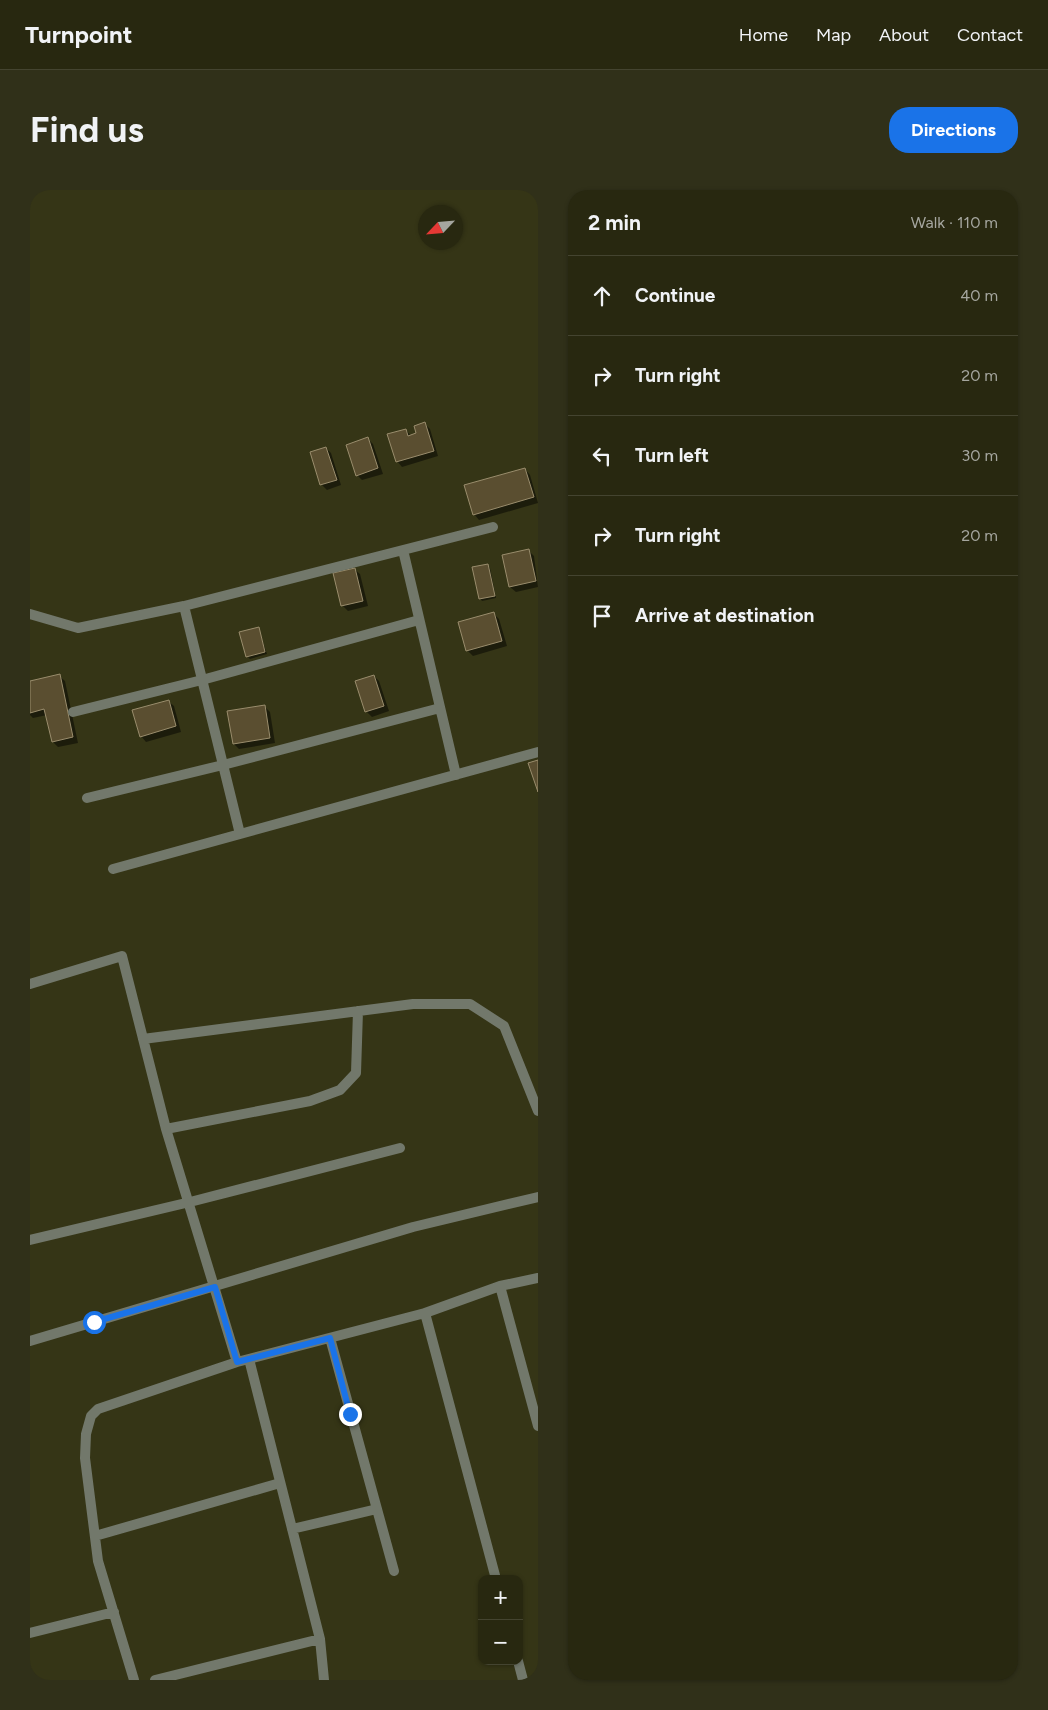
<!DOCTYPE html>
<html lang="en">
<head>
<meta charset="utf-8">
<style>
	body { margin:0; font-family:Figtree,sans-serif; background:#303019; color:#f1f3f6 }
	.controls { position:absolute; right:15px; bottom:15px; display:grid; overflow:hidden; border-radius:10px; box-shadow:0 1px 4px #0004 }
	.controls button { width:45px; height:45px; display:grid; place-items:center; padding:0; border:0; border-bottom:1px solid #444430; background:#282810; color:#f1f3f6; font:25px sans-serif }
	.compass { position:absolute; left:388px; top:15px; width:45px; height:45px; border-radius:50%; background:#282810; box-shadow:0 1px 4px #0004; rotate:244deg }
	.stop { position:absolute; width:15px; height:15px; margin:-11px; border:4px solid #1a73e8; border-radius:50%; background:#fff }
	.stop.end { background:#1a73e8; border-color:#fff; box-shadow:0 1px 5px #0008 }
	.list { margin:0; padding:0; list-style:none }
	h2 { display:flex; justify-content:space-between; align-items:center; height:65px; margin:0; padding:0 20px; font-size:21px }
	h2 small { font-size:16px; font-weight:400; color:#a5a69f }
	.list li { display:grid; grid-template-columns:32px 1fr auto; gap:15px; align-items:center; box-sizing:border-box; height:80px; padding:0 20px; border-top:1px solid #444430 }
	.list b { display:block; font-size:19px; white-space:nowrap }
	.list em { font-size:16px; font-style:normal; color:#a5a69f }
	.icon { flex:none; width:28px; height:28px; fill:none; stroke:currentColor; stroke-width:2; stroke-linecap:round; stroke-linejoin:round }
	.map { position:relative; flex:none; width:508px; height:1490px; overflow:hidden; border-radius:20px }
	header { display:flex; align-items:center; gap:30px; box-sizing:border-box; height:70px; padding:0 25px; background:#282810; border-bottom:1px solid #444430 }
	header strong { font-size:24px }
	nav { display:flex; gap:28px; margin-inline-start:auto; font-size:18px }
	.intro { display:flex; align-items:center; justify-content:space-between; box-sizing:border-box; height:120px; padding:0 30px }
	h1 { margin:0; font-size:35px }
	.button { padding:12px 22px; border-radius:20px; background:#1a73e8; color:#fff; font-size:18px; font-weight:700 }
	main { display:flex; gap:30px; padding:0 30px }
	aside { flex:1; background:#282810; border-radius:20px; box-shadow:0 1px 4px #0004 }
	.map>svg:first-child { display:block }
</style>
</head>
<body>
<header>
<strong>Turnpoint</strong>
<nav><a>Home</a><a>Map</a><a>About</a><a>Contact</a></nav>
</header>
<div class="intro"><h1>Find us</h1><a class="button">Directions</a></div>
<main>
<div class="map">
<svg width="508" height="1490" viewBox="0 0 508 1490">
	<rect width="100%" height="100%" fill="#353516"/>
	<path fill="#0007" d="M 395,234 L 400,239 L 408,266 L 372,277 L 367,271 L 376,240 L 381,246 L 388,244 Z
		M 338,249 L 343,254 L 353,284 L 332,290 L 327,285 Z
		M 296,258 L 301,263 L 311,295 L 297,300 L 291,294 Z
		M 495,279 L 500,285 L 508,313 L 449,330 L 444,324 Z
		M 498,360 L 504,366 L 508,397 L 486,402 L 480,397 Z
		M 458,376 L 460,378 L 466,408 L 452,411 L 450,408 Z
		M 324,379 L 330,384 L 338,416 L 318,421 L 313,416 L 305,384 Z
		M 464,424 L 469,429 L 477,456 L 443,466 L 437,460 Z
		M 228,438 L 237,464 L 220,469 L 217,466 Z
		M 29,486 L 35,491 L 48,553 L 28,557 L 23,552 L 17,525 L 3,528 L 0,525 L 0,492 Z
		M 344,486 L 349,491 L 359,521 L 342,527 L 336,521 Z
		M 138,511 L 144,516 L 151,542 L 116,552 L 111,546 Z
		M 234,516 L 240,522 L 245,553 L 209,559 L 204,554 Z"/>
	<path fill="#5a4e30" stroke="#9a8d6d" d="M 395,232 L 404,261 L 366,272 L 357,244 L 376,239 L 378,246 L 386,243 L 384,236 Z
		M 338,247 L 348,278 L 326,286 L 316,255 Z
		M 296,257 L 307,290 L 290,295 L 280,262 Z
		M 495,278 L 504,307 L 443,325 L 434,295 Z
		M 499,359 L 506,391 L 479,397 L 472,365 Z
		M 458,374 L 465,406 L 449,409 L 442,377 Z
		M 325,378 L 333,411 L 311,416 L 303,383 Z
		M 464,422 L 472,451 L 436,461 L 428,432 Z
		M 229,437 L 235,462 L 216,467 L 209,442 Z
		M 30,484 L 43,547 L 22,552 L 14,519 L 0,523 L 0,491 Z
		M 344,485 L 354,516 L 335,522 L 325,491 Z
		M 139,510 L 146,536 L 110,547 L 102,520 Z
		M 235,515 L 240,548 L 203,554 L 197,521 Z
		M 508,570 L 508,602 L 498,573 Z"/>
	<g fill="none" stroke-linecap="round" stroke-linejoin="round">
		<path stroke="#72786b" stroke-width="10" d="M 373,360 L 426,585
			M 154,416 L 210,644
			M 0,424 L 48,438 L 154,416 L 463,337
			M 43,522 L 172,490 L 389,430
			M 57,608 L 193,575 L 410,518
			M 83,679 L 508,562
			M 0,794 L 92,766 L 136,939 L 207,1172 L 395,1123 L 466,1389
			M 113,849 L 383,814 L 440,814 L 474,836 L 508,921
			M 136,939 L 280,911 L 310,900 L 326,883 L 328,821
			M 0,1050 L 160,1012 L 370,958
			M 470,1096 L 508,1236
			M 395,1123 L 470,1096 L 508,1088
			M 300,1148 L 364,1381
			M 0,1151 L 383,1037 L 508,1007
			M 219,1169 L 290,1449 L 294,1490
			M 262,1339 L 347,1319
			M 65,1346 L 250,1293
			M 0,1443 L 84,1422
			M 488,1471 L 493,1490
			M 104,1490 L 68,1371 L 55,1268 L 56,1244 L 61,1226 L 68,1219 L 207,1172
			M 125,1490 L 290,1449"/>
	</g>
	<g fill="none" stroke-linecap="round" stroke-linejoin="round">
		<path stroke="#1a73e8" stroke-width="6" d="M 64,1132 L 185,1097 L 207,1172 L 300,1148 L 320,1224"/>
	</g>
</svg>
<div class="controls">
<button>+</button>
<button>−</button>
</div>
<svg class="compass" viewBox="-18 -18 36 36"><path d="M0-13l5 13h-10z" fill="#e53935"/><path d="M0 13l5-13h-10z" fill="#a5a69f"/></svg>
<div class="stop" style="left:64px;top:1132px"></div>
<div class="stop end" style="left:320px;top:1224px"></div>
</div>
<aside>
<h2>2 min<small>Walk · 110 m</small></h2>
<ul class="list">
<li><svg class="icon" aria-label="ahead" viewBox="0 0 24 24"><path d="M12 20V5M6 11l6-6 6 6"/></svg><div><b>Continue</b></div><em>40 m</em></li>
<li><svg class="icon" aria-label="right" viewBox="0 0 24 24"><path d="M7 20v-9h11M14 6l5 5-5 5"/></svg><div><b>Turn right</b></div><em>20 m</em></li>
<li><svg class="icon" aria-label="left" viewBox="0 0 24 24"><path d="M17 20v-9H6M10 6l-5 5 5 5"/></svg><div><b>Turn left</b></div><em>30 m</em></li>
<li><svg class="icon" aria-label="right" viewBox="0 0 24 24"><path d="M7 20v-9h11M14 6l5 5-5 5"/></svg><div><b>Turn right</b></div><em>20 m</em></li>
<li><svg class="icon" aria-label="arrive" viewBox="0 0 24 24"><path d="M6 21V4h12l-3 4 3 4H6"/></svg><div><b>Arrive at destination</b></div></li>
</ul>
</aside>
</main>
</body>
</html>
